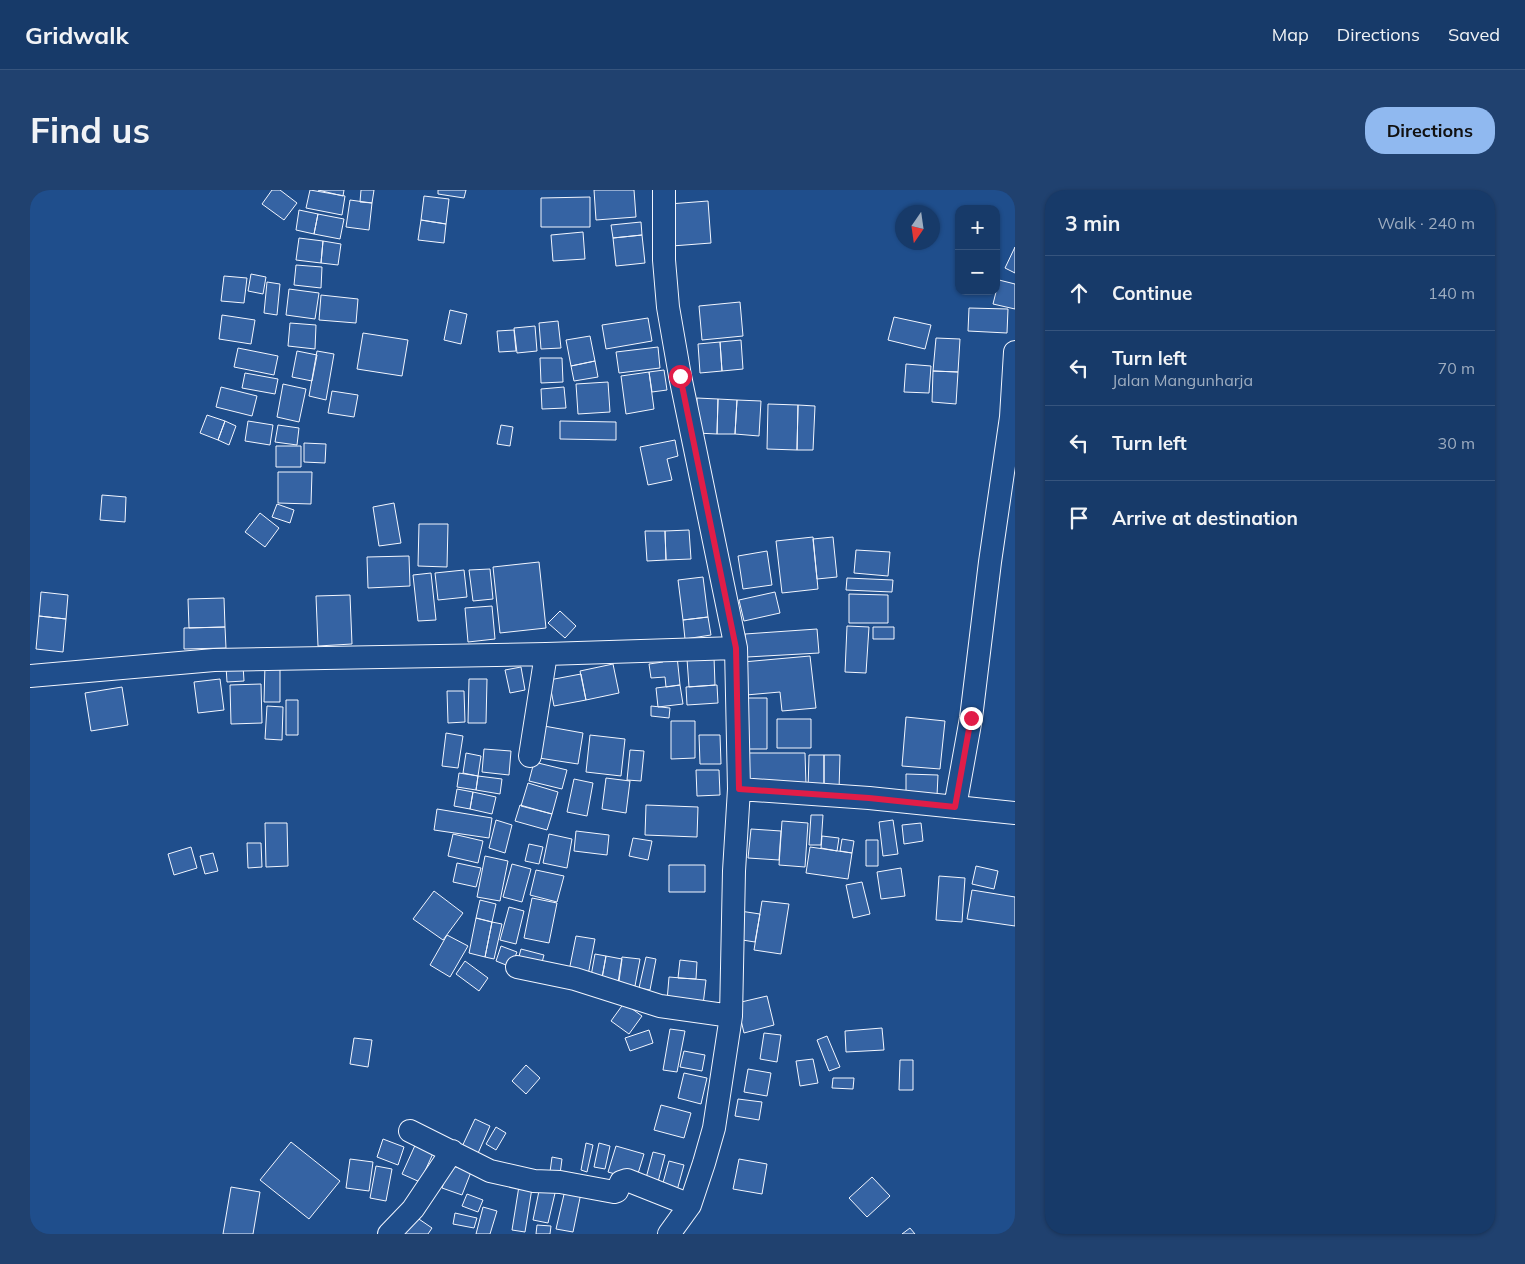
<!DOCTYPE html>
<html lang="en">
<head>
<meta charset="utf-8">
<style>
	body { margin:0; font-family:Mulish,sans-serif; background:#20416f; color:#f1f3f6 }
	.controls { position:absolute; right:15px; top:15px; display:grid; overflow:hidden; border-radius:10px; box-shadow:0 1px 4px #0004 }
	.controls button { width:45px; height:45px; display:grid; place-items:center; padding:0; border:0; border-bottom:1px solid #36547d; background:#173a69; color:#f1f3f6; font:25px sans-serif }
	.compass { position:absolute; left:865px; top:15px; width:45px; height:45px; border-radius:50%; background:#173a69; box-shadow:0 1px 4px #0004; rotate:193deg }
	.stop { position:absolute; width:15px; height:15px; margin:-11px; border:4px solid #e11d48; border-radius:50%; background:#fff }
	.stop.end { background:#e11d48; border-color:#fff; box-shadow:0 1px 5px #0008 }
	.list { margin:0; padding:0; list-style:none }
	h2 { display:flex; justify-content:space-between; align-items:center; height:65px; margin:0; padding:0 20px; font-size:21px }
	h2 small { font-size:16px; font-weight:400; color:#9eadc0 }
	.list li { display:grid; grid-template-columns:32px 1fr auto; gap:15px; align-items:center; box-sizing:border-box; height:75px; padding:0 20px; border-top:1px solid #36547d }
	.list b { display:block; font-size:19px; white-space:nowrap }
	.list p { margin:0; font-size:16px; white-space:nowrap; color:#9eadc0 }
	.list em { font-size:16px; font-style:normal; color:#9eadc0 }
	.icon { flex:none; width:28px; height:28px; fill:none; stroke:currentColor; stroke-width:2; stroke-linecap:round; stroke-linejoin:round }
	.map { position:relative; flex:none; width:985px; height:1044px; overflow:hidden; border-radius:20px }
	header { display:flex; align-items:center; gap:30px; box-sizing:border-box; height:70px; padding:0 25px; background:#173a69; border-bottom:1px solid #36547d }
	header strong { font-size:24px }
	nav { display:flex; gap:28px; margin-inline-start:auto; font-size:18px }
	.intro { display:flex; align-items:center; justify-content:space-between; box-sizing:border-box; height:120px; padding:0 30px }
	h1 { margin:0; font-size:35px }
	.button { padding:12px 22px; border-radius:20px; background:#90b9f0; color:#111; font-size:18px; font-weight:700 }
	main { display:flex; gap:30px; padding:0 30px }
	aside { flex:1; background:#173a69; border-radius:20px; box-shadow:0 1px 4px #0004 }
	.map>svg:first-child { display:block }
</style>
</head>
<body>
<header>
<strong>Gridwalk</strong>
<nav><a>Map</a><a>Directions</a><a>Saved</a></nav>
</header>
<div class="intro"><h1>Find us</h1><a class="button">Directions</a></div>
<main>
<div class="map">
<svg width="985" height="1044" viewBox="0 0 985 1044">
	<rect width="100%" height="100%" fill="#1f4e8c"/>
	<path fill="#3563a3" stroke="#f2f6ff" d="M 242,0 L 250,0 L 267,13 L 254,30 L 232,14 Z
		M 280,0 L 315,6 L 312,25 L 276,18 Z
		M 288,0 L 314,0 L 313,6 Z
		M 331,0 L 344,0 L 342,13 L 330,12 Z
		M 408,0 L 436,0 L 434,8 L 408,4 Z
		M 564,0 L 604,0 L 606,27 L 566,30 Z
		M 394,6 L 419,9 L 416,34 L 391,30 Z
		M 560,7 L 560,37 L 511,37 L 511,8 Z
		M 320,10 L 342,13 L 339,40 L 316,37 Z
		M 678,11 L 681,53 L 642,56 L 639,14 Z
		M 269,20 L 288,24 L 284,44 L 266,40 Z
		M 288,24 L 314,29 L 310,49 L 284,44 Z
		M 391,30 L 416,34 L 414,53 L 388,50 Z
		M 611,32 L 612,45 L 583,48 L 581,35 Z
		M 553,42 L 555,69 L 523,71 L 521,45 Z
		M 612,45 L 615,73 L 586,76 L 583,48 Z
		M 269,48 L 293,51 L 291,73 L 266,70 Z
		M 293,51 L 311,54 L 308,75 L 291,73 Z
		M 985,57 L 985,83 L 975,78 Z
		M 266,75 L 292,77 L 291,98 L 264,95 Z
		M 221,84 L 236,87 L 233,104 L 218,101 Z
		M 194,86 L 217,88 L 214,113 L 191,111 Z
		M 969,90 L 985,94 L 985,119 L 963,114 Z
		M 237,92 L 250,94 L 247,125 L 234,123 Z
		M 259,99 L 289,103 L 285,129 L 256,125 Z
		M 291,105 L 328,109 L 326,133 L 289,130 Z
		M 710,112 L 713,146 L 672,150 L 669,116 Z
		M 939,118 L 978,119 L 977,143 L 938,141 Z
		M 420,120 L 437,124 L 431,154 L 414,150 Z
		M 192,125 L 225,130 L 221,154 L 189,149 Z
		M 864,127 L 901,135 L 895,159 L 858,150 Z
		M 618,128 L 622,151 L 576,159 L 572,135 Z
		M 528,131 L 531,158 L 511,159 L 509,133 Z
		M 260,133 L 286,135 L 285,159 L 258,156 Z
		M 505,136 L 507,161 L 487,163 L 484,138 Z
		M 484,140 L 486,161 L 469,162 L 467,141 Z
		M 333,143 L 378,150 L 372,186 L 327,179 Z
		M 560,146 L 565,171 L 541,176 L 536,150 Z
		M 906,148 L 930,149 L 928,182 L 903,181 Z
		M 711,150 L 713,179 L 692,181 L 690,152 Z
		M 690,152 L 692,181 L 670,183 L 668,154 Z
		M 628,157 L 630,178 L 589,183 L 586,162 Z
		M 208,158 L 248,166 L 244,185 L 204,177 Z
		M 267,161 L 287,165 L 282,191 L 262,187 Z
		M 287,161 L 304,164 L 296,210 L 279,206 Z
		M 510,168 L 532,168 L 533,192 L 511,193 Z
		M 565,171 L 568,187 L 544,191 L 541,176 Z
		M 876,174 L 901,176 L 899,203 L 874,202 Z
		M 634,180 L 637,200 L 622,202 L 619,182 Z
		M 903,181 L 928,182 L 926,214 L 902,212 Z
		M 619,182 L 624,219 L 596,224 L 591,186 Z
		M 215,183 L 248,189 L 245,204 L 212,198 Z
		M 578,192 L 580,222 L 548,224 L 546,194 Z
		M 253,194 L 276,199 L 269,232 L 247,227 Z
		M 191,197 L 227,206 L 222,226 L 186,217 Z
		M 534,197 L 536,218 L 512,219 L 511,199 Z
		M 302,201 L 328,205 L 324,227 L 298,223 Z
		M 667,208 L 688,209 L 687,244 L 666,243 Z
		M 688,209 L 707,210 L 705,244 L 687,244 Z
		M 707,210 L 731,211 L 729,246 L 705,244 Z
		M 738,214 L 768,215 L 767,260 L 737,259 Z
		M 768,215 L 785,216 L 783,260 L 767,260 Z
		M 177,225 L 195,231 L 188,250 L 170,243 Z
		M 195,231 L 206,236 L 199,255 L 188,250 Z
		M 218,231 L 243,235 L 240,255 L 215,251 Z
		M 530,231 L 586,232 L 586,250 L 530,249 Z
		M 248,235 L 269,238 L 267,255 L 245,252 Z
		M 471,235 L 483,237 L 480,256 L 467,254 Z
		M 645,250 L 648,266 L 637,269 L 642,290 L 618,295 L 610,257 Z
		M 274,253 L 296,254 L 295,273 L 274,272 Z
		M 246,256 L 271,256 L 271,277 L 246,277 Z
		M 248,282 L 282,282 L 281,314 L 248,313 Z
		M 72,305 L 96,307 L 95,332 L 70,330 Z
		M 364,313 L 371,353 L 349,356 L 343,317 Z
		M 247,314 L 264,320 L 260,333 L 242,327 Z
		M 230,323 L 249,338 L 235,357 L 215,342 Z
		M 389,334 L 418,334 L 417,377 L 388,376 Z
		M 659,340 L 661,369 L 636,370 L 635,341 Z
		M 615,341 L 635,341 L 636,370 L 617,371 Z
		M 783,347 L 788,399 L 752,403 L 746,351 Z
		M 803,347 L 807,387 L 787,389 L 783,349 Z
		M 826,360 L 860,362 L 858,386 L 824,383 Z
		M 737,361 L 742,395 L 713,399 L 708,366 Z
		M 379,366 L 380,396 L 338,398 L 337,367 Z
		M 509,372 L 516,438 L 470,443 L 463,377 Z
		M 460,379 L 463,409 L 443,411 L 439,380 Z
		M 434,380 L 437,407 L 408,410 L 405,383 Z
		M 401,383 L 406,430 L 388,431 L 383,385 Z
		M 673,387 L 678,427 L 653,430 L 648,390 Z
		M 817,388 L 863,390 L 862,402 L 816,400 Z
		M 11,402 L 38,405 L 36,429 L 9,426 Z
		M 745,402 L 750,423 L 714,431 L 709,410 Z
		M 819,404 L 858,405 L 858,433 L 819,433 Z
		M 320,405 L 322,454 L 288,456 L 286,406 Z
		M 194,408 L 195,437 L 159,438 L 158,409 Z
		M 462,416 L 465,449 L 438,452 L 435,418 Z
		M 530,421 L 546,436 L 535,448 L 518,433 Z
		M 9,426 L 36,429 L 33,462 L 6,459 Z
		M 678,427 L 681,445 L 655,449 L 653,430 Z
		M 817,436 L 839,437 L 836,483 L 815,482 Z
		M 195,437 L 196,458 L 154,459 L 154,438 Z
		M 843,437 L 864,437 L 864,449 L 843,449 Z
		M 787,439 L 789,463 L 717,467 L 715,444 Z
		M 647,466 L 650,495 L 636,497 L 635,487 L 621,488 L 619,474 L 633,472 L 632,468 Z
		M 780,466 L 786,518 L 752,521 L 750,502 L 716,505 L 713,472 Z
		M 684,467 L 685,495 L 659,497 L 657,469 Z
		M 235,474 L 250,475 L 250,512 L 234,512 Z
		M 583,474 L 589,503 L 556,510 L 550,481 Z
		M 213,475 L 214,491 L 197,492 L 196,476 Z
		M 491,477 L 495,500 L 480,503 L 475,480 Z
		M 551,484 L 556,510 L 524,516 L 519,490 Z
		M 190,489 L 194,520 L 168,523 L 164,492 Z
		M 439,489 L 457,489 L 456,533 L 438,533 Z
		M 231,494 L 232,533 L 201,534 L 200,495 Z
		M 650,495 L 653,514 L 628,517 L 626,498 Z
		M 687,495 L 688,513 L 657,515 L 656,497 Z
		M 92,497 L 98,535 L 61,541 L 55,503 Z
		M 417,501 L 434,501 L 435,532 L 418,533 Z
		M 714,508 L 737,508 L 737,559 L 714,559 Z
		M 256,510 L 268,510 L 268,545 L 256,545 Z
		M 237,516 L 253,517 L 252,550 L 235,549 Z
		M 621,516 L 640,518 L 639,528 L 621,526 Z
		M 876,527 L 915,531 L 910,579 L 872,576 Z
		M 747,529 L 781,529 L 781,558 L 747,558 Z
		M 641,531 L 665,531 L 665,568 L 641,569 Z
		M 514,536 L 553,543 L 548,574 L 509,568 Z
		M 416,543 L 433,546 L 428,578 L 412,576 Z
		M 560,545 L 595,549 L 591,586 L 556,582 Z
		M 669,545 L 690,545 L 691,574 L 670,574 Z
		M 454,559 L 481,561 L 479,585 L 452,582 Z
		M 600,560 L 614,561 L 611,591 L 597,590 Z
		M 436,563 L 451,566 L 448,586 L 433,583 Z
		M 718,563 L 775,563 L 776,595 L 718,595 Z
		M 779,565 L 794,565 L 794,601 L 778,601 Z
		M 794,565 L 810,565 L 809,601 L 794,601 Z
		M 504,572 L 537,580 L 532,599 L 499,591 Z
		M 666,580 L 689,580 L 690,605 L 667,606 Z
		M 429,583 L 448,586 L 446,600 L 427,597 Z
		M 876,584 L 908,585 L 907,606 L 876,605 Z
		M 448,586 L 472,589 L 470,604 L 446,600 Z
		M 576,588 L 600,591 L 596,623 L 572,619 Z
		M 544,589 L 563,593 L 557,626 L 537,622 Z
		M 498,593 L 528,602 L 522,624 L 491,616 Z
		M 427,599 L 443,602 L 440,619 L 424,616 Z
		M 443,602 L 466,607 L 462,624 L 440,619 Z
		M 490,615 L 522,624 L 517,640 L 485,631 Z
		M 616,615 L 668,617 L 667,647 L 615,645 Z
		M 407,619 L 462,628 L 459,648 L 404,640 Z
		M 781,625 L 793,625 L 791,655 L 779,655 Z
		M 466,630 L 482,635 L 475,663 L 459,658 Z
		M 863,630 L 868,664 L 853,666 L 849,632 Z
		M 752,631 L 778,633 L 775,677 L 749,675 Z
		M 235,633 L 257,633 L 258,676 L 236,677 Z
		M 891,633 L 893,651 L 874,654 L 872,635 Z
		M 721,639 L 751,641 L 749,670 L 718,668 Z
		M 546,641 L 579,645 L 577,665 L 544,661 Z
		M 423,644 L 453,651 L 448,673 L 418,666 Z
		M 519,644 L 542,649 L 537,678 L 513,673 Z
		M 792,646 L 809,648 L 807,661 L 791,658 Z
		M 603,648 L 622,651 L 618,670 L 599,666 Z
		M 812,649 L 824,651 L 822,663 L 810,661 Z
		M 836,650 L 848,650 L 848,676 L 836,676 Z
		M 217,653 L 231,653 L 232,677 L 218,678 Z
		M 499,654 L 513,657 L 509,674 L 495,671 Z
		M 161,657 L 167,678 L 144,685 L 138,664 Z
		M 780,657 L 822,663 L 818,689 L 776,683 Z
		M 183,663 L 188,681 L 175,684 L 170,666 Z
		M 455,666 L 478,671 L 470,711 L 447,707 Z
		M 427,673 L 451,678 L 446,697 L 423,692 Z
		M 482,674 L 501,679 L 492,712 L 473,707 Z
		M 639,675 L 675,675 L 675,702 L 639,702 Z
		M 946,676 L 968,681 L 964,699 L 942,694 Z
		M 871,678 L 875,706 L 851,709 L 847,682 Z
		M 506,680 L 534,686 L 527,712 L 500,705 Z
		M 909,686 L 935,688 L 932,732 L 906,730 Z
		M 832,692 L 840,724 L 823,728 L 816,695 Z
		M 942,700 L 985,707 L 985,736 L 937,729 Z
		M 404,701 L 433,723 L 413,750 L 383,729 Z
		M 502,708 L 527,713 L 519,753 L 494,748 Z
		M 450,710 L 466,714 L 462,732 L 446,728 Z
		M 732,711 L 759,714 L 751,764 L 724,760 Z
		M 479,717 L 494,721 L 486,754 L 470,750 Z
		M 710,721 L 730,724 L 725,752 L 706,749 Z
		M 446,728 L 462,732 L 455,767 L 439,763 Z
		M 462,732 L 472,734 L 464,769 L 455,767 Z
		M 417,745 L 438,756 L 420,787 L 400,775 Z
		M 546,746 L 565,749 L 558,785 L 539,781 Z
		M 471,756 L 487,762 L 481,777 L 466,771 Z
		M 491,759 L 514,765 L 511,776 L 488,770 Z
		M 565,764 L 576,766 L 572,788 L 561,786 Z
		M 576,766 L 592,769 L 589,791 L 572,788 Z
		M 592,767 L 610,769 L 605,796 L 588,793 Z
		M 616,767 L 626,769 L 620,800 L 609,798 Z
		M 650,770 L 667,772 L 666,789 L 648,788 Z
		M 435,771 L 458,788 L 449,801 L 426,784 Z
		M 639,787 L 676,790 L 673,815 L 637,811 Z
		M 737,806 L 744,835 L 714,843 L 707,813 Z
		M 594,813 L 612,826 L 599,844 L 581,831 Z
		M 852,838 L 854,860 L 816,862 L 815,841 Z
		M 640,839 L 655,841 L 647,882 L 633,880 Z
		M 619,840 L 623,853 L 600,861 L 595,848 Z
		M 734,843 L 751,845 L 747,872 L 730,869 Z
		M 797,846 L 810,877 L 799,881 L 787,850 Z
		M 324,848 L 342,850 L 338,877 L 320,874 Z
		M 654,861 L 675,865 L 672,881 L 650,877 Z
		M 783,869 L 788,893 L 770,896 L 766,871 Z
		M 870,870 L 883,870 L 883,900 L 869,900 Z
		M 496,875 L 510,888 L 496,904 L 482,891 Z
		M 718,879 L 741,883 L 737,906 L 714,902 Z
		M 654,883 L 677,888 L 671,914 L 648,908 Z
		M 803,888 L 824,888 L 823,899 L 802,898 Z
		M 708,909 L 732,912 L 729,930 L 705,926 Z
		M 631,915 L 661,923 L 654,948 L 624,940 Z
		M 445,929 L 460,936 L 445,970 L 429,963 Z
		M 466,937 L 476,943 L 466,960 L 456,954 Z
		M 353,949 L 374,957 L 368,975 L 347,967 Z
		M 387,951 L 405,959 L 390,992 L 372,984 Z
		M 261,952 L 310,991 L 279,1029 L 230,990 Z
		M 556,953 L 563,955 L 557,982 L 551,980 Z
		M 569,953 L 580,956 L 575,979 L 564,977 Z
		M 586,956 L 614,964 L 606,990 L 578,982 Z
		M 623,962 L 635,965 L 628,992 L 616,988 Z
		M 522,967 L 532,969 L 530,984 L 520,982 Z
		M 320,969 L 343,972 L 339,1001 L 316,998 Z
		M 709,969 L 737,974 L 732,1004 L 703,999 Z
		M 639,971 L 654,975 L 646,1004 L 631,1000 Z
		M 420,975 L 441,982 L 432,1005 L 412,998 Z
		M 346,976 L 362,979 L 356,1011 L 340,1008 Z
		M 842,987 L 860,1006 L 837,1027 L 819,1008 Z
		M 489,996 L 502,998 L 495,1042 L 482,1040 Z
		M 510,996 L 526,999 L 518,1033 L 503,1030 Z
		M 201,997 L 230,1002 L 223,1044 L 193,1044 Z
		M 535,1000 L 551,1003 L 543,1042 L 526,1039 Z
		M 437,1004 L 453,1010 L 448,1022 L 432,1016 Z
		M 453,1017 L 467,1021 L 460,1044 L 446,1044 Z
		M 425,1023 L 447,1028 L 444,1038 L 423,1034 Z
		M 383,1025 L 402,1038 L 398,1044 L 370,1044 Z
		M 507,1035 L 521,1036 L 520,1044 L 506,1044 Z
		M 880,1038 L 885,1044 L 872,1044 Z"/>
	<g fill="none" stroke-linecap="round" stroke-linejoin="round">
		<defs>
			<path id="minor" d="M 634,0 L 634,70 L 638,117 L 650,186 L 706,458 L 709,599 L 704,681 L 701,826 L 684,938 L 674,973 L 660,1015 L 639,1044
				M 0,486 L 184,470 L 516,464 L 706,458
				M 500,566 L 516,464
				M 709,599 L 839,608 L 985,623
				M 925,617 L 941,528 L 960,372 L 981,227 L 985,162
				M 487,777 L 545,789 L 630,816 L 701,826
				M 380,941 L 460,981 L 504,991 L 530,992 L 584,1002 L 587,1001 L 591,992 L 597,990 L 660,1015
				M 359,1044 L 383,1019 L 422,961"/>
		</defs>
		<use href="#minor" stroke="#f2f6ff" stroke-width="24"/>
		<use href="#minor" stroke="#1f4e8c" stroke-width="22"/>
	</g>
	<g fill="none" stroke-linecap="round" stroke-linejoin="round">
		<path stroke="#e11d48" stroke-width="6" d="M 650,186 L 706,458 L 709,599 L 839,608 L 925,617 L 941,528"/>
	</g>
</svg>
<div class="controls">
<button>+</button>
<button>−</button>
</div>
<svg class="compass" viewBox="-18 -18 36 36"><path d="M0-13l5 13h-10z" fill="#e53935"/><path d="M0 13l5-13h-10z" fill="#9eadc0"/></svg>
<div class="stop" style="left:650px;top:186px"></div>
<div class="stop end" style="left:941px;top:528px"></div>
</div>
<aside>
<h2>3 min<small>Walk · 240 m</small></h2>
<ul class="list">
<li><svg class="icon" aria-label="ahead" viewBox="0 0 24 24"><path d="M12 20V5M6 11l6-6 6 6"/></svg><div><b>Continue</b></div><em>140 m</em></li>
<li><svg class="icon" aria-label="left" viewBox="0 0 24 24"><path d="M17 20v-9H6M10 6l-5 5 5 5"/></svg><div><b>Turn left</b><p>Jalan Mangunharja</p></div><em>70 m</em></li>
<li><svg class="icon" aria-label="left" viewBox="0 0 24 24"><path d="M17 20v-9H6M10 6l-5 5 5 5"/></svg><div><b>Turn left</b></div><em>30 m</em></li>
<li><svg class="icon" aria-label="arrive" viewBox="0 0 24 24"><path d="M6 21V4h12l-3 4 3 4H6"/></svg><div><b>Arrive at destination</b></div></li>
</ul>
</aside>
</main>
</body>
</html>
